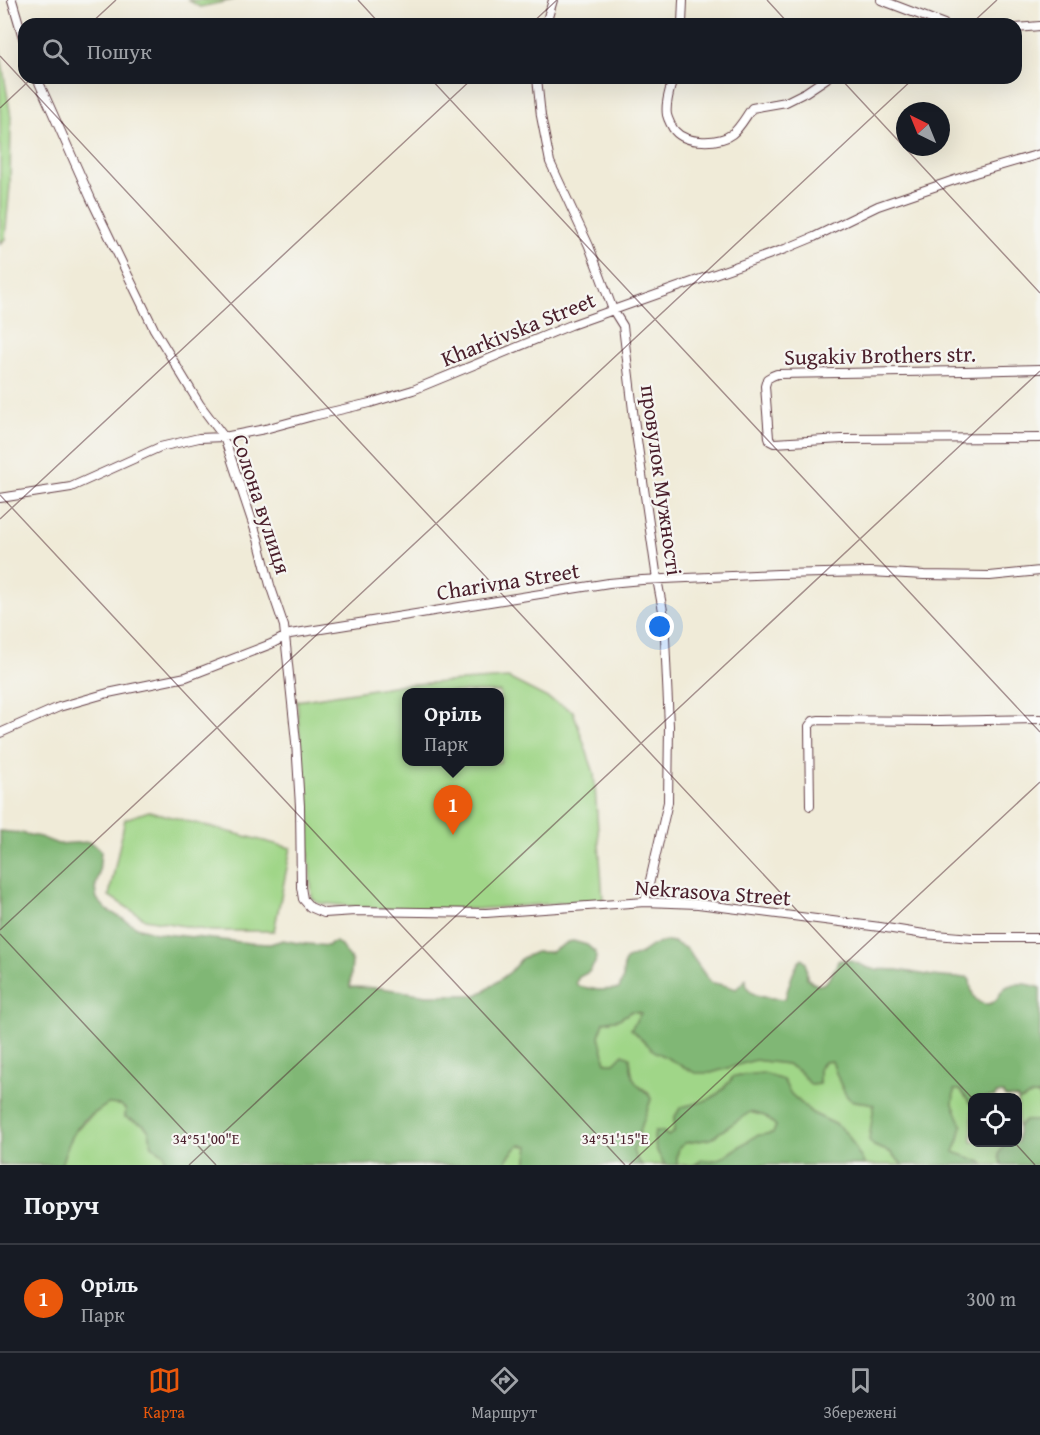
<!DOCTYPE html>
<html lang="uk">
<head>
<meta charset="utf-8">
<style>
	body { margin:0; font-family:"Gentium Book Plus",serif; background:#242831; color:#f1f3f6 }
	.controls { position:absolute; right:18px; bottom:18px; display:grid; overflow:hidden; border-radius:12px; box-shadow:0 6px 24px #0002 }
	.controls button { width:54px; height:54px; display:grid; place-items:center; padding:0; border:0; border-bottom:2px solid #363941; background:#171b24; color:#f1f3f6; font:30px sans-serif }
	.compass { position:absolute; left:896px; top:102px; width:54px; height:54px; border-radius:50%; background:#171b24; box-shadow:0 6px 24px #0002; rotate:317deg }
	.you { position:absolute; left:660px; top:627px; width:21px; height:21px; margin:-15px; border:4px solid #fff; border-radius:50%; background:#1a73e8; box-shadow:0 0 0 9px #1a73e833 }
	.badge { display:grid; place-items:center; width:39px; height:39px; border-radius:50%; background:#ea580c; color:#fff; font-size:20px; font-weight:700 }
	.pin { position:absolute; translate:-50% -50px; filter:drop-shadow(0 2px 3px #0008) }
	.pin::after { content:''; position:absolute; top:32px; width:21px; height:18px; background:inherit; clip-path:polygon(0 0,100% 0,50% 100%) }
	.popup { position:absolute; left:402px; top:688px; width:102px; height:78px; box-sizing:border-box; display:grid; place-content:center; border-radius:12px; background:#171b24; filter:drop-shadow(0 2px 4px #0005); font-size:20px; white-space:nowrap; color:#9ea1a6 }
	.popup b { font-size:22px; color:#f1f3f6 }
	.popup::after { content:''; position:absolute; left:50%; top:100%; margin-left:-12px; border:12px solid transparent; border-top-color:#171b24 }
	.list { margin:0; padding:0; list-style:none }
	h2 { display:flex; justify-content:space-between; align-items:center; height:78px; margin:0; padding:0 24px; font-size:26px }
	h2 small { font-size:20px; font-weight:400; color:#9ea1a6 }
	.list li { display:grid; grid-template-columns:39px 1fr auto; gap:18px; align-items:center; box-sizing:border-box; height:108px; padding:0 24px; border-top:2px solid #363941 }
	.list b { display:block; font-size:22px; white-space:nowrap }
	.list p { margin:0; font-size:20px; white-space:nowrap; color:#9ea1a6 }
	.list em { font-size:20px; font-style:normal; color:#9ea1a6 }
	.icon { flex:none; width:33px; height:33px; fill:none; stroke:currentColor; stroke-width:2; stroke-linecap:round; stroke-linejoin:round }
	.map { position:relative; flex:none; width:1040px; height:1165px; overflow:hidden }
	.search { position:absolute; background:#171b24; box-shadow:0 6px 24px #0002; left:18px; right:18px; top:18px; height:66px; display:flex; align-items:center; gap:15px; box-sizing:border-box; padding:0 21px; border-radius:18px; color:#9ea1a6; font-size:22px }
	.sheet { height:186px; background:#171b24 }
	nav { display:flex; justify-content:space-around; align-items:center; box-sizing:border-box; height:84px; border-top:2px solid #363941; background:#171b24; font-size:16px; color:#9ea1a6 }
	nav a { display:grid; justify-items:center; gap:3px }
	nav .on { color:#ea580c }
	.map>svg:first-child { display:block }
</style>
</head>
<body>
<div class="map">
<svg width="1040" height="1165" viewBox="0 0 1040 1165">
	<rect width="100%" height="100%" fill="#f6f6f2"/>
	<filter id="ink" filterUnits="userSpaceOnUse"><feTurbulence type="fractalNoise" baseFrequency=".0167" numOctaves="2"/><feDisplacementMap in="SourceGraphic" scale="12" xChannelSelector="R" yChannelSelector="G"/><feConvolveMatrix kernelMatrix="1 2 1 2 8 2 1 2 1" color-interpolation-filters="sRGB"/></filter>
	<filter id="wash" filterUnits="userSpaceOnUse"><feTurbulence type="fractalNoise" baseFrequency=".008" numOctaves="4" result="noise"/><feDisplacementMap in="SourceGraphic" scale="24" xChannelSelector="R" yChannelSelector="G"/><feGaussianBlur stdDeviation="1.35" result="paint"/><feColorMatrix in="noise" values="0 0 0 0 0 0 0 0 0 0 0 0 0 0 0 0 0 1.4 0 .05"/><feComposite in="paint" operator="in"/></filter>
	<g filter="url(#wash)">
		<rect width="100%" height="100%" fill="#f0ebd8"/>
		<path fill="#a0d688" stroke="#757a5a" stroke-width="1.5" fill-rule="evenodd" d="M 188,0 L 233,0 L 200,7 Z
			M 0,50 L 11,117 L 10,186 L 5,239 L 0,244 Z
			M 508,678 L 573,711 L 594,773 L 603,900 L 476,909 L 383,909 L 318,903 L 312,898 L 297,701 L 399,685 ZM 406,692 L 500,692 L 500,762 L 406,762 Z
			M 149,811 L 291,848 L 274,931 L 211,931 L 145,919 L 109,896 L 125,819 Z
			M 632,1011 L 642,1012 L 631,1029 L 711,1073 L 755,1060 L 787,1064 L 800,1072 L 811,1085 L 819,1084 L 819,1068 L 824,1062 L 832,1061 C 835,1070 843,1096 851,1100 C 858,1103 865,1100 875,1105 L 874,1146 L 890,1152 L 901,1163 L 901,1165 L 865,1165 L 848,1135 L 837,1125 L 812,1113 L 791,1094 L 783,1080 L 734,1076 C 714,1101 711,1100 681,1107 L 674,1118 L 674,1132 L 668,1136 L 662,1131 L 655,1132 C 652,1144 658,1155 665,1165 L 642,1165 L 636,1158 L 633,1151 L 651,1099 L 648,1092 L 637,1085 L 633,1078 L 614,1063 L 606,1064 L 599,1036 L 604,1022 L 619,1019 Z
			M 954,1090 L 960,1090 L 972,1105 L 972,1142 L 1006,1143 C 999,1152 996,1155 1003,1165 L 984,1165 L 982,1162 L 953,1152 L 959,1139 L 953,1104 Z
			M 1033,1095 L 1040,1095 L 1040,1121 L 1025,1121 L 1018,1126 L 1018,1101 Z
			M 108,1104 L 121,1105 L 126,1110 L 125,1117 L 144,1125 L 149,1131 L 152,1145 L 164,1154 L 166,1165 L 61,1165 C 71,1130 79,1124 108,1104 Z
			M 750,1112 L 765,1116 L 776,1126 L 773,1133 C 767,1134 759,1134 754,1137 C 738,1146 721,1165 702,1160 L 694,1165 L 677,1165 L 677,1155 L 679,1148 L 685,1143 L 710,1139 Z
			M 519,1145 L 529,1146 L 526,1165 L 505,1165 L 508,1157 Z"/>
		<path fill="#80b774" stroke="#656b50" stroke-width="1.5" d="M 0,831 L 21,833 L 40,837 L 58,844 L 89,842 L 98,847 L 101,851 L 99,873 L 95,889 L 97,899 L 107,910 L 137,927 L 156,933 L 250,943 L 270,944 L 283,940 L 298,943 L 328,946 L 331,943 L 336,942 L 340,945 L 352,961 L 350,987 L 381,988 L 427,995 L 477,995 L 486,990 L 510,972 L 522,958 L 527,956 L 536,952 L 551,952 L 568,942 L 573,941 L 587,945 L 595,952 L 596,957 L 595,963 L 589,972 L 579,977 L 576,982 L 578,986 L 598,990 L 619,989 L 623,978 L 624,963 L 627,959 L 641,953 L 653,945 L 668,941 L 673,942 L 687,949 L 710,982 L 727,986 L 736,989 L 746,979 C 745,1000 771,997 785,999 C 789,985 793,968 802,958 L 806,962 L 807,978 C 810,980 812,983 815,984 C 827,989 835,969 838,961 C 851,956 860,967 873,969 C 881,970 889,969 897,970 C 920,973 944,980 967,977 L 970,980 C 971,992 974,1004 987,1004 C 991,1004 993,1003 996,1000 C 1000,995 1001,989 1008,986 C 1018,982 1030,984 1040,988 L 1040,1095 L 1033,1095 L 1018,1101 L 1018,1098 L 1005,1097 L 1003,1093 L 996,1094 L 995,1097 L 972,1098 L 972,1105 L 960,1090 L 954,1090 L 953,1104 L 962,1125 L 959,1139 L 954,1152 L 982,1162 L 984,1165 L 901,1165 L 901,1163 L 890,1152 L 874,1146 L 869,1140 L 874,1105 C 865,1100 858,1103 851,1100 C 843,1096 835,1070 832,1061 L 824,1062 L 819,1068 L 819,1084 L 811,1085 L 800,1072 L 787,1064 L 755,1060 L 711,1073 L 695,1073 L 654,1051 L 631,1029 L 641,1013 L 632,1011 L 619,1019 L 604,1022 L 599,1036 L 606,1063 L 614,1063 L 623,1054 L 630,1057 C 631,1066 631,1079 638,1085 C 643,1091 648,1091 651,1099 L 633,1151 L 636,1158 L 642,1165 L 526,1165 L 529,1146 L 519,1145 L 508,1157 L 505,1165 L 166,1165 L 164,1154 L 152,1145 L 149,1131 L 144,1125 L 125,1117 L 126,1110 L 121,1105 L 108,1104 L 84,1120 L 75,1131 L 66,1150 L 61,1165 L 0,1165 Z
			M 763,1073 L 783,1080 L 791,1094 L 812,1113 L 837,1125 L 848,1135 L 865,1165 L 694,1165 L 702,1160 C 721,1165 738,1146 754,1137 C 759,1134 767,1134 773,1133 L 776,1126 L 765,1116 L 750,1112 L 710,1139 L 685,1143 L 679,1148 L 677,1155 L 677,1165 L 665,1165 C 658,1154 652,1144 655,1131 L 662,1131 L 668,1136 L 674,1132 L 674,1118 L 681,1107 C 712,1100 714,1101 734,1076 Z
			M 1025,1121 L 1040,1121 L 1040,1165 L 1003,1165 C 996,1155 999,1152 1006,1143 L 1018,1142 L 1018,1127 Z"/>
	</g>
	<g filter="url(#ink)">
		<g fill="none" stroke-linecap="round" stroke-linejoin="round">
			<defs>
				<path id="minor" d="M 12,0 L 24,41
					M 881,0 L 944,24
					M 546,24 L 553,0
					M 682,24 L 683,0
					M 1016,28 L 1040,26
					M 37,78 L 91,199 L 154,329 L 200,405 L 224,437 L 258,539 L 270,585 L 284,626 L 296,742 L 300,806 L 301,887 L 303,899 L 310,907 L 324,913 L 355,911 L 486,913 L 645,902 L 698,904 L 880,927 L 924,934 L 972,938 L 1040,938
					M 537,78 L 541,116 L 550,162 L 589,246 L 613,310 L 623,326 L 634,419 L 657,579 L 664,616 L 669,726 L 668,802 L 645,902
					M 673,78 C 670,90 665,103 667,115 C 668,119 672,128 675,131 C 686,144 719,144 732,134 C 740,128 746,116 752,108 L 786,102 L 806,92 L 827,78
					M 1040,369 L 964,371 L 777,374 L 772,376 L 767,379 L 765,386 L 769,438 L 770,441 L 774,443 L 842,439 L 1040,438
					M 0,498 L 71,487 L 160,447 L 199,438 L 224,437 L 265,429 L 313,416 L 370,403 L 413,390 L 571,325 L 785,249 L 814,237 L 878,206 L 975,173 L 1040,154
					M 0,733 L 59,707 L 108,693 L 186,677 L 271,644 L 290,634 L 609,583 L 642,580 L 778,574 L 871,572 L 924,575 L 990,576 L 1040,571
					M 810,806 L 809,726 L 813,721 L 819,720 L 938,721 L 1040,719"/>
			</defs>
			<use href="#minor" stroke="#633e45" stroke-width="10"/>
			<use href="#minor" stroke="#fff" stroke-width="8"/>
		</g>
	</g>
	<path fill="none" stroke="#4a1f2b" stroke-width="1.5" stroke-opacity="0.45" d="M 358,0 L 380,24M 767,0 L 789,24M 90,24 L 116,0M 531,24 L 557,0M 971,24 L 997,0M 0,56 L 972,1098M 430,78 L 1040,732M 840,78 L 1040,293M 0,108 L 32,78M 0,495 L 625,1165M 0,519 L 473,78M 0,930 L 914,78M 0,934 L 216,1165M 1014,1142 L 1035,1165M 189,1165 L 1040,371M 629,1165 L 1040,782"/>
	<g text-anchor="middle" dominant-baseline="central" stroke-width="4.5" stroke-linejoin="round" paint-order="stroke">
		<g font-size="22" fill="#4a1f2b" stroke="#f6f6f2">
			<text transform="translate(518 329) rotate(-22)">Kharkivska Street</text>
			<text transform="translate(880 355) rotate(-1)">Sugakiv Brothers str.</text>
			<text transform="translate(662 480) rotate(82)">провулок Мужності</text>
			<text transform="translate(262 504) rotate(72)">Солона вулиця</text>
			<text transform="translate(508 581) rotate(-9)">Charivna Street</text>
			<text transform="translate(713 892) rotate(4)">Nekrasova Street</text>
		</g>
	</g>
	<g font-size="15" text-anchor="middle" fill="#4a1f2b" stroke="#f6f6f2" stroke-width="4.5" stroke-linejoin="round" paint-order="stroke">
		<text x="206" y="1144">34°51'00"E</text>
		<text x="615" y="1144">34°51'15"E</text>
	</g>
</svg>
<div class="controls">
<button><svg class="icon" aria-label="locate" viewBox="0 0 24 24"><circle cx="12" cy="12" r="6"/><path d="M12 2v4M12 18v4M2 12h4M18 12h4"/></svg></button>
</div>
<svg class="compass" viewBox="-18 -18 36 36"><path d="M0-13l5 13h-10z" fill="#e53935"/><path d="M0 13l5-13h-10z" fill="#9ea1a6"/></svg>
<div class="you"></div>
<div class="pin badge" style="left:453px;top:835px">1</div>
<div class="popup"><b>Оріль</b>Парк</div>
<div class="search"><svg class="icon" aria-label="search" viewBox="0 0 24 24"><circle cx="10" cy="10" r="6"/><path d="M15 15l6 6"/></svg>Пошук</div>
</div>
<section class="sheet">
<h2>Поруч<small></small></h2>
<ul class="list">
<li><span class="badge">1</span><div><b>Оріль</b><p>Парк</p></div><em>300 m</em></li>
</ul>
</section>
<nav>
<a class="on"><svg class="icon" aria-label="map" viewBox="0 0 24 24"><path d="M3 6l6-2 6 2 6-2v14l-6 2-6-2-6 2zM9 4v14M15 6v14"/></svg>Карта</a>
<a><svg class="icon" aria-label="directions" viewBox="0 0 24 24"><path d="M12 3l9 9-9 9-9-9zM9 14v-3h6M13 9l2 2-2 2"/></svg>Маршрут</a>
<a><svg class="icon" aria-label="saved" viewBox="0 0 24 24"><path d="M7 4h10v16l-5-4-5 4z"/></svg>Збережені</a>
</nav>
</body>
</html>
